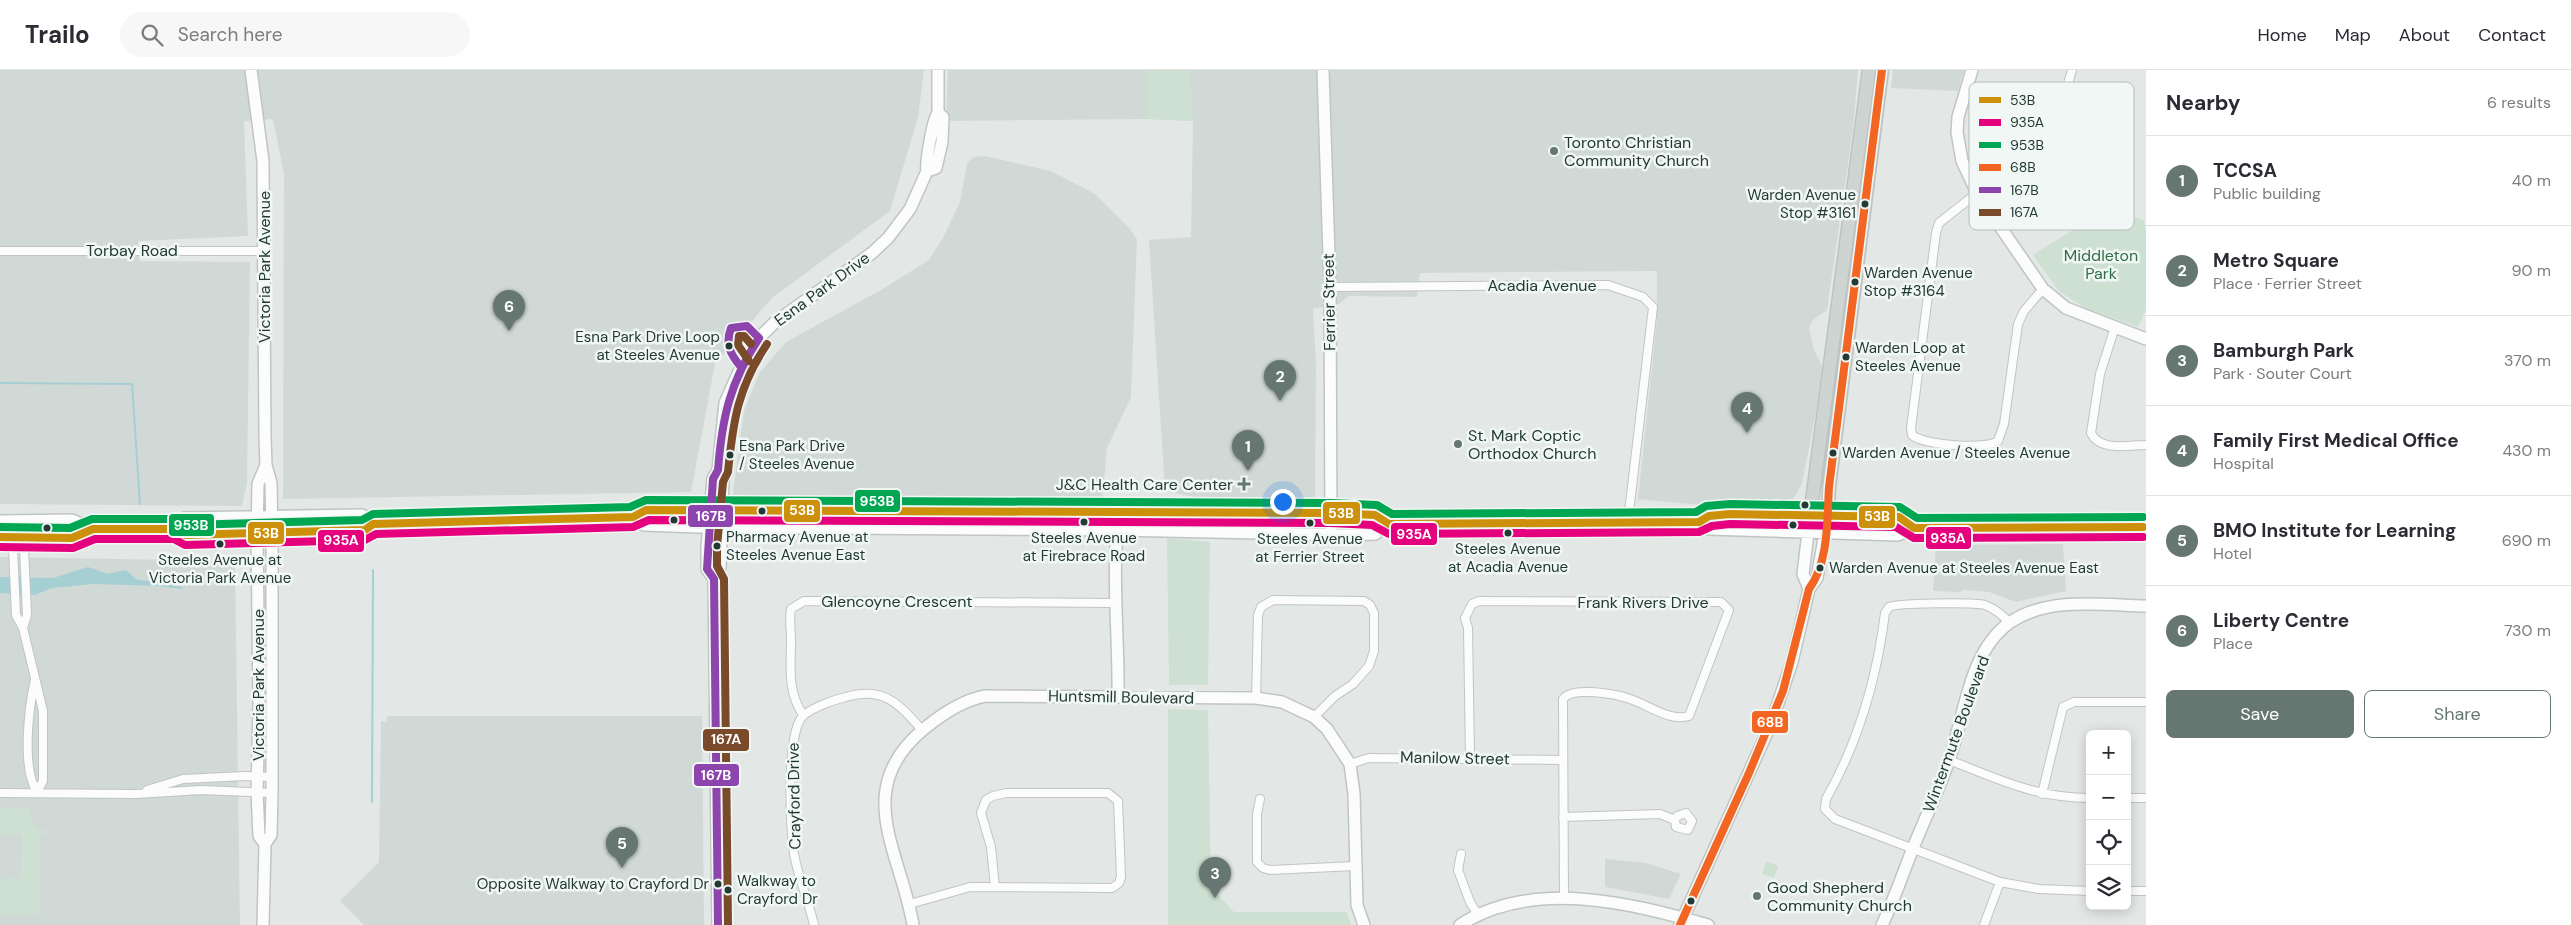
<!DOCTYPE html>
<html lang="en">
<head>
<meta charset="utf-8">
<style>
	body { margin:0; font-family:"DM Sans",sans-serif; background:#f7f7f7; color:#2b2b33 }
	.controls { position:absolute; right:15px; bottom:15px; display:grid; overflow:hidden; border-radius:8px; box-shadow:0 2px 12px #0003 }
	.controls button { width:45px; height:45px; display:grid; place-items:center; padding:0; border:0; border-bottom:1px solid #e1e1e2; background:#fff; color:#2b2b33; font:25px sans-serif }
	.you { position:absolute; left:1282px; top:431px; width:18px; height:18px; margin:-12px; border:4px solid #fff; border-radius:50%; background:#1a73e8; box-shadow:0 0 0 8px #1a73e833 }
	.badge { display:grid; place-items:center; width:32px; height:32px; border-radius:50%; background:#667772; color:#fff; font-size:16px; font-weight:700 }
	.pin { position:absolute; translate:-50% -41px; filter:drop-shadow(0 1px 2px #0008) }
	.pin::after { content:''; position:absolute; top:26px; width:18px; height:15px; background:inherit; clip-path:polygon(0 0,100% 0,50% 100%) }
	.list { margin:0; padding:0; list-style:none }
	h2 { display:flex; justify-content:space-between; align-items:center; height:65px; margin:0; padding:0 20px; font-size:21px }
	h2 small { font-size:16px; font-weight:400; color:#7c7c81 }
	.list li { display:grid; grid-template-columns:32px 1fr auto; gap:15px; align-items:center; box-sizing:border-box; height:90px; padding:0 20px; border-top:1px solid #e1e1e2 }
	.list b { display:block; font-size:19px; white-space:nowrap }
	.list p { margin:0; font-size:16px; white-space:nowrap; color:#7c7c81 }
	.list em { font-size:16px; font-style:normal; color:#7c7c81 }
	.actions { display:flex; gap:10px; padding:15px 20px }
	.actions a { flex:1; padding:11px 0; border:1px solid #667772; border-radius:8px; text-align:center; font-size:18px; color:#667772 }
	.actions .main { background:#667772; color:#fff }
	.icon { flex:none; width:28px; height:28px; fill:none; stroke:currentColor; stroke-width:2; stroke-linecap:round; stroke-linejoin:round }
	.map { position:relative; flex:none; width:2146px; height:855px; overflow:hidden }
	header { display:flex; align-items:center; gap:30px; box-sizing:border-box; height:70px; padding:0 25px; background:#fff; border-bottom:1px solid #e1e1e2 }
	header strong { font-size:24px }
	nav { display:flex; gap:28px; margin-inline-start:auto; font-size:18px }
	.search { width:350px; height:45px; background:#f7f7f7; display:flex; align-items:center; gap:12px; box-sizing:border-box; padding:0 18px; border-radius:28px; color:#7c7c81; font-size:19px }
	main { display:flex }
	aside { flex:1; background:#fff }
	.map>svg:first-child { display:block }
</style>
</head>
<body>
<header>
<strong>Trailo</strong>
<div class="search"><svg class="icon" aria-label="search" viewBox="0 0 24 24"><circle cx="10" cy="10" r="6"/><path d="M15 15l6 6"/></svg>Search here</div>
<nav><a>Home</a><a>Map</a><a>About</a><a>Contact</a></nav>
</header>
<main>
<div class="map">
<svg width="2146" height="855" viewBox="0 0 2146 855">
	<rect width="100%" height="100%" fill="#e3e8e6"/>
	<path fill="#d1d9d6" d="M 0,0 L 924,0 L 918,48 L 890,141 L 772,228 L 715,294 L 691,422 L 283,429 L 284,104 L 273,49 L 244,51 L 248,166 L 138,171 L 140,191 L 250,192 L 247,413 L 242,436 L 0,434 Z
		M 948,0 L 1858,0 L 1853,59 L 1827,240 L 1813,250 L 1809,258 L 1814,280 L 1824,300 L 1802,414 L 1794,428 L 1780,436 L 1712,436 L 1638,429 L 1657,250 L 1657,201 L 1420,203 L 1417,227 L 1349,226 L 1339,234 L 1313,239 L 1316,295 L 1315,430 L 1198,428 L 1165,421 L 1149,170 L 1191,167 L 1193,51 L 1148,49 L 946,51 Z
		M 1893,0 L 1964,0 L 1958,21 L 1891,18 Z
		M 985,86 L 1051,101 L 1095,124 L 1129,158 L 1137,169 L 1131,327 L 1107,378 L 1102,430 L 732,430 L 744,341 L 760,302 L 786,272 L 881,220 L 929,190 L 943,168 L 960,132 L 967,93 L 973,87 Z
		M 2063,474 L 2066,521 L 2016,532 L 1989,522 L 1963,520 L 1960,522 L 1933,521 L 1936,475 Z
		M 0,487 L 235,491 L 240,855 L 0,855 Z
		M 387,646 L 702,646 L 704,855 L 364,855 L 340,831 L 379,792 L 381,651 L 387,652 Z
		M 1605,789 L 1646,793 L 1681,804 L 1669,829 L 1605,817 Z"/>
	<path fill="#cde0d2" d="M 1147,0 L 1190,0 L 1193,51 L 1148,49 Z
		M 2096,135 L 2144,150 L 2146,162 L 2146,239 L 2138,257 L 2085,238 L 2059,221 L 2033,185 L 2071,161 Z
		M 1167,468 L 1210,472 L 1208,615 L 1169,615 Z
		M 1168,639 L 1208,640 L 1211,818 L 1234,842 L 1347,842 L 1351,855 L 1168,855 Z
		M 0,738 L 30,738 C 32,751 33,757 46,761 L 46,764 L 40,764 L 39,844 L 0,844 L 0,809 L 21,808 L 22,764 L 0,764 Z
		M 1766,791 L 1778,796 L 1774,808 L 1762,804 Z"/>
	<path fill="#a6cfd4" d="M 88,497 L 108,504 L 126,500 L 136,509 L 141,510 L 183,517 L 182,519 L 159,516 L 93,514 L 52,518 L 35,525 L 0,523 L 0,507 L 53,508 Z"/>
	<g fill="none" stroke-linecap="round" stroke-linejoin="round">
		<path stroke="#a6cfd4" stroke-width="2" d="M 0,313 L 132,314 L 140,434
			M 372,732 L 373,500"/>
		<defs>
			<path id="street" d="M 1977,123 L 1939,153 L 1936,163 L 1911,358 L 1912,365 C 1923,375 1986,380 1998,371 L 2004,354 L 2018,254 L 2024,241 L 2043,219
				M 1999,154 L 2050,120 L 2061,105 L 2061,38 L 2072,0
				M 0,181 L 265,181
				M 1330,217 L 1608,215 L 1643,227 L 1653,237 L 1628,451
				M 2115,257 L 2100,304 L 2091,363 C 2100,382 2128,375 2146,375
				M 20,450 L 19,468 L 24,477 L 27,545 L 23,558
				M 19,468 L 13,478 L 16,545 L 23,558 L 43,641 L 43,711 L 37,722 C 21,697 29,637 35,609
				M 2009,553 C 2003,545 1995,539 1985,535 C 1975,532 1895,533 1889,537 L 1885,543 C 1877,607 1859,671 1826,729 L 1825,739 L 1835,749 L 2000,812 L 2039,819 L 2090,821
				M 1256,628 L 1258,545 L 1261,537 L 1273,530 L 1364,531 L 1370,535 L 1374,543 L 1374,581 L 1369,596 L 1353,614 L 1335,626 L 1314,647
				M 803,645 C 787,621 791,597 791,570 C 791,560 789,549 791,539 L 804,531 L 1115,533
				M 1470,688 L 1468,558 L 1465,548 L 1472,534 L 1479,531 L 1721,532 L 1729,540 L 1689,646 C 1669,652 1649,635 1630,629 C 1616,624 1572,616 1563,629 L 1564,830
				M 1949,690 C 1998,709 2036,728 2090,728
				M 1350,694 L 1369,688 L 1562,690
				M 147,720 L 183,709 L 245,706 L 272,707
				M 0,723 L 136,724 L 201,720 L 272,723
				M 2042,724 L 2063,637 L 2074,632 L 2146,632
				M 2127,728 L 2146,728
				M 1260,729 L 1257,744 L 1257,792 L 1263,798 L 1270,800 L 1355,796
				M 1563,747 L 1660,744 L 1675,750 L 1676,757 L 1688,760 L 1692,751 L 1686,743 L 1677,746 L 1675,750
				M 1461,784 L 1458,800 L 1470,832 L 1478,845
				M 2127,821 L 2146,821
				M 910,834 L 970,817 L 1112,818 L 1119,813 L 1121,807 L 1118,731 L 1108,723 L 1006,723 L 993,726 L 986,730 L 981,743 L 991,777 L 995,817
				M 814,855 C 809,833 800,812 795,789 C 790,766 785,659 804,645 C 814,637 833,630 846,627 C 884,616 899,634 922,660
				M 1984,855 L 2000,812"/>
			<path id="secondary" d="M 251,0 L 263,91 L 265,368 L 266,395 L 271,413 L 272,464 L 272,723 L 271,765 L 265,774 L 263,855
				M 1323,0 L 1330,217 L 1331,464
				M 1972,0 L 1958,47 L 1957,62 L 1962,91 L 1977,123 L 2043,219 L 2066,238 L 2146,269
				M 927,101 L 936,98 L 942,72 L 943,47 L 938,43
				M 718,400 L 723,410 L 720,498 L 714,509 L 718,855
				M 633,447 L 644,455 L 697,457 L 1117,460 L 1349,465 L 1375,464 L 1389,454
				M 0,451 L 72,450 L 93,459
				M 1699,452 L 1709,459 L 1898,465 L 1914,458 L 2143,457 L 2146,453
				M 177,459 L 184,448 L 362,445 L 373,454
				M 0,467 L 72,468 L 93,459 L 177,459 L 185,465 L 365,460 L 373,454 L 633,447 L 646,440 L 697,440 L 1331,443 L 1375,445 L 1389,454 L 1699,452 L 1709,446 L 1730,444 L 1899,447 L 1914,458
				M 714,509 L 707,499 L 707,477 L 713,409 L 718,400 L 725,333 L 741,297 L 759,268 L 774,253 L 872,183 L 888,168 L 910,139 L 927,101 C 925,95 933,48 938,43 L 938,0
				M 1809,519 L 1803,504 L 1810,446
				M 1118,627 C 1119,565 1111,504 1119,442
				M 265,774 L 259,766 L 257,722 L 259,634 L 257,464 L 258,414 L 266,395
				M 913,855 C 901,782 850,719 925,658 C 941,645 964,630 985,626 L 1256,628 L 1282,632 L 1314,647 L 1327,659 L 1350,694 L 1354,724 L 1357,835 L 1364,855
				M 1460,855 C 1533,808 1631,833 1708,855
				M 1680,855 L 1771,654 L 1792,592 L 1809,519 L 1817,508 L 1828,446
				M 1882,855 C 1894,830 1903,803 1913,778 C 1925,748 1939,720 1949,690 C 1965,646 1968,583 2009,553 C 2048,526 2101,535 2146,536"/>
			<path id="primary" d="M 1810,446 L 1869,0
				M 1828,446 L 1829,417 L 1882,0"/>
		</defs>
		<use href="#street" stroke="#c0c5c3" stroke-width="10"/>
		<use href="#secondary" stroke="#bfc5c3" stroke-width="14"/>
		<use href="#primary" stroke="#bcc4c2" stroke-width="15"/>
		<use href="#street" stroke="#fbfcfb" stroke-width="8"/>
		<use href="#secondary" stroke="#fbfcfb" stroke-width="11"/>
		<use href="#primary" stroke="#ced4d2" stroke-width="12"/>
		<defs>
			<path id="bus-1" d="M 0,467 L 72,468 L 93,459 L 177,459 L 185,465 L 365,460 L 373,454 L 633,447 L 646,440 L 1331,443 L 1375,445 L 1389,454 L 1699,452 L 1709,446 L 1730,444 L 1899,447 L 1914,458 L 2143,457"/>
			<path id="bus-2" d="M 0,477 L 73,478 L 95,469 L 174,469 L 185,475 L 365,470 L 376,464 L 633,457 L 649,450 L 1331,453 L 1372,455 L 1389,464 L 1699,462 L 1712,456 L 1730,454 L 1896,457 L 1914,468 L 2143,467"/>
			<path id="bus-3" d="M 0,457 L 70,458 L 92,449 L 178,449 L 188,455 L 362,450 L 373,444 L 630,437 L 646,430 L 1331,433 L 1377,435 L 1392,444 L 1696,442 L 1706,436 L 1730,434 L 1900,437 L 1917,448 L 2143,447"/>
			<path id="bus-4" d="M 1680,855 L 1749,703 L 1783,621 L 1809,519 C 1829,492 1827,450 1829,417 L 1882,0"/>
			<path id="bus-5" d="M 741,297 C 730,284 725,274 731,258 L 747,256 L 759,268
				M 718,855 L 714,509 L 707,499 L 713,409 L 718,400 C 722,348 730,312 759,268"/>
			<path id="bus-6" d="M 749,291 L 738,275 L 739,266 L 744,266 L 751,274
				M 728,855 L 724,509 L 717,496 L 717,477 L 723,412 L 728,402 C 733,351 738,317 767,274"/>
		</defs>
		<use href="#bus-1" stroke="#f1f7f4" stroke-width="11"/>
		<use href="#bus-2" stroke="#f1f7f4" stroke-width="11"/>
		<use href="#bus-3" stroke="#f1f7f4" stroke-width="11"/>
		<use href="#bus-4" stroke="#f1f7f4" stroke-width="11"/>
		<use href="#bus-5" stroke="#f1f7f4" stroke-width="11"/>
		<use href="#bus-6" stroke="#f1f7f4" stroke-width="11"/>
		<use href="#bus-1" stroke="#cc900a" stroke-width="8"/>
		<use href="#bus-2" stroke="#e5007d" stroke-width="8"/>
		<use href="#bus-3" stroke="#00a651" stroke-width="8"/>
		<use href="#bus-4" stroke="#f26522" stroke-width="8"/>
		<use href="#bus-5" stroke="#8e44ad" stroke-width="8"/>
		<use href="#bus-6" stroke="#7a4b2a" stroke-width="8"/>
	</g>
	<g fill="#667772" stroke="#f1f7f4" stroke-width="2">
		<circle cx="1554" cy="81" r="5"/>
		<circle cx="1458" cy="374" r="5"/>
		<path d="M1241.5 406.5h5v5h5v5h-5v5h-5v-5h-5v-5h5z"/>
		<circle cx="1757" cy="826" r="5"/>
	</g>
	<g fill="#223a33" stroke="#f1f7f4" stroke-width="2">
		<circle cx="1865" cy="134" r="4.5"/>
		<circle cx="1855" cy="212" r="4.5"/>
		<circle cx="729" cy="276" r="4.5"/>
		<circle cx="1846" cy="287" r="4.5"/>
		<circle cx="1833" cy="383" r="4.5"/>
		<circle cx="730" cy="385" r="4.5"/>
		<circle cx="1805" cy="435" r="4.5"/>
		<circle cx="762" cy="441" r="4.5"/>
		<circle cx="674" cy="450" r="4.5"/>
		<circle cx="1084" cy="452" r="4.5"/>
		<circle cx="1310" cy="453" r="4.5"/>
		<circle cx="1793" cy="455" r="4.5"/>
		<circle cx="47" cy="458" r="4.5"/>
		<circle cx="1508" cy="463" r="4.5"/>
		<circle cx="220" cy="474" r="4.5"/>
		<circle cx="717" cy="476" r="4.5"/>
		<circle cx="1820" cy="498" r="4.5"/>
		<circle cx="718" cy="814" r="4.5"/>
		<circle cx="728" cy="820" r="4.5"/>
		<circle cx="1691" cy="831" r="4.5"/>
	</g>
	<g text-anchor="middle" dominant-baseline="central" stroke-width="5" stroke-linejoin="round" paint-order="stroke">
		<g font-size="15" fill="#223a33" stroke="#f1f7f4" text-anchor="start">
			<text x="1856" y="125" text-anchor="end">Warden Avenue<tspan x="1856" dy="18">Stop #3161</tspan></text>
			<text x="1864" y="203">Warden Avenue<tspan x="1864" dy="18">Stop #3164</tspan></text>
			<text x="720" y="267" text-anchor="end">Esna Park Drive Loop<tspan x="720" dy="18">at Steeles Avenue</tspan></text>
			<text x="1855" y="278">Warden Loop at<tspan x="1855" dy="18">Steeles Avenue</tspan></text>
			<text x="739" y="376">Esna Park Drive<tspan x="739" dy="18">/ Steeles Avenue</tspan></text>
			<text x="1842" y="383">Warden Avenue / Steeles Avenue</text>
			<text x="726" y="467">Pharmacy Avenue at<tspan x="726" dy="18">Steeles Avenue East</tspan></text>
			<text x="1084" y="468" text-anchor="middle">Steeles Avenue<tspan x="1084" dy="18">at Firebrace Road</tspan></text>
			<text x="1310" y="469" text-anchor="middle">Steeles Avenue<tspan x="1310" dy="18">at Ferrier Street</tspan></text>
			<text x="1508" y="479" text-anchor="middle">Steeles Avenue<tspan x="1508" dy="18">at Acadia Avenue</tspan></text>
			<text x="220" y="490" text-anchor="middle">Steeles Avenue at<tspan x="220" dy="18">Victoria Park Avenue</tspan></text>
			<text x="1829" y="498">Warden Avenue at Steeles Avenue East</text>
			<text x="737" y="811">Walkway to<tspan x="737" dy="18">Crayford Dr</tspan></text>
			<text x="709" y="814" text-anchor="end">Opposite Walkway to Crayford Dr</text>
		</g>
		<g font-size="16" fill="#223a33" stroke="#f1f7f4" text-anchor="start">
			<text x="1564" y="72">Toronto Christian<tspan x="1564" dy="18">Community Church</tspan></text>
			<text x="1468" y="365">St. Mark Coptic<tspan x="1468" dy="18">Orthodox Church</tspan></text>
			<text x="1233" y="414" text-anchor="end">J&amp;C Health Care Center</text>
			<text x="1767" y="817">Good Shepherd<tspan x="1767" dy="18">Community Church</tspan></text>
		</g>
		<g font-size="16" fill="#223a33" stroke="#f1f7f4">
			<text x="132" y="180">Torbay Road</text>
			<text transform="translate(264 197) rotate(-90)">Victoria Park Avenue</text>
			<text x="1542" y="215">Acadia Avenue</text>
			<text transform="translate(822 219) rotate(-36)">Esna Park Drive</text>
			<text transform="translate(1329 232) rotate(-91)">Ferrier Street</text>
			<text x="897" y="531">Glencoyne Crescent</text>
			<text x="1643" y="532">Frank Rivers Drive</text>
			<text transform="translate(258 615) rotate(-90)">Victoria Park Avenue</text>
			<text transform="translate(1121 627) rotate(1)">Huntsmill Boulevard</text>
			<text transform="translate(1956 664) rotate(-70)">Wintermute Boulevard</text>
			<text transform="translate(1455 688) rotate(1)">Manilow Street</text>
			<text transform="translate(794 726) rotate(-91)">Crayford Drive</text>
		</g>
		<g font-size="16" fill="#306e46" stroke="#f1f7f4">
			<text x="2101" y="185">Middleton<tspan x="2101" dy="18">Park</tspan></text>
		</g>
	</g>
	<rect x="1969" y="12" width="165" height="148" rx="8" fill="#f1f7f4" stroke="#b3beba" stroke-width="1"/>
	<rect x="1979" y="27" width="22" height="6" fill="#cc900a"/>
	<rect x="1979" y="49" width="22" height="7" fill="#e5007d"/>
	<rect x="1979" y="72" width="22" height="6" fill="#00a651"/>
	<rect x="1979" y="94" width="22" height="7" fill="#f26522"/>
	<rect x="1979" y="117" width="22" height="6" fill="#8e44ad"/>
	<rect x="1979" y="139" width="22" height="7" fill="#7a4b2a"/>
	<g font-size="14" fill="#223a33">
		<text x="2010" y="35">53B</text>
		<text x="2010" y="57">935A</text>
		<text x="2010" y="80">953B</text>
		<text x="2010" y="102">68B</text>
		<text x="2010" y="125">167B</text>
		<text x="2010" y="147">167A</text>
	</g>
	<g stroke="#f1f7f4" stroke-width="2">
		<rect x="854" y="419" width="47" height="24" rx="5" fill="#00a651"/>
		<rect x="783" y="429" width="38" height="24" rx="5" fill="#cc900a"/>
		<rect x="1322" y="431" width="39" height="24" rx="5" fill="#cc900a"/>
		<rect x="687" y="434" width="47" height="24" rx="5" fill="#8e44ad"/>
		<rect x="1858" y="435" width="38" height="24" rx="5" fill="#cc900a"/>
		<rect x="168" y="443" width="47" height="24" rx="5" fill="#00a651"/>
		<rect x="247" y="451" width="38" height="24" rx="5" fill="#cc900a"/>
		<rect x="1390" y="452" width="48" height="24" rx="5" fill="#e5007d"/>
		<rect x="1925" y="456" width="47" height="24" rx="5" fill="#e5007d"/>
		<rect x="317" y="459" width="48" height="24" rx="5" fill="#e5007d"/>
		<rect x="1751" y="640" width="38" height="24" rx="5" fill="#f26522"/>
		<rect x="702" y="658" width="48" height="24" rx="5" fill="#7a4b2a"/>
		<rect x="693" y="693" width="47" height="24" rx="5" fill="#8e44ad"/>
	</g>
	<g font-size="14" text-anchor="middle" font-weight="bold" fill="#fff">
		<text x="877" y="436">953B</text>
		<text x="802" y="445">53B</text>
		<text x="1341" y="448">53B</text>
		<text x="711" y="451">167B</text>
		<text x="1877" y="451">53B</text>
		<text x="191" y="460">953B</text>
		<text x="266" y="468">53B</text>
		<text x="1414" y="469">935A</text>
		<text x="1948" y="473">935A</text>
		<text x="341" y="475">935A</text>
		<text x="1770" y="657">68B</text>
		<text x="726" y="674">167A</text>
		<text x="716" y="710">167B</text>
	</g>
</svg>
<div class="controls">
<button>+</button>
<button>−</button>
<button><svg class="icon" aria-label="locate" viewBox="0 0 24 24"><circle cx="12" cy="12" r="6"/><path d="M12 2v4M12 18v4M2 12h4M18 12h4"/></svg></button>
<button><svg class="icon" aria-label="layers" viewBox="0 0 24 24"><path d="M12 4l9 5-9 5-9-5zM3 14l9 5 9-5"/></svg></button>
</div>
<div class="you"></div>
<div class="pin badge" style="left:1248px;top:401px">1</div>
<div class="pin badge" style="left:1280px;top:331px">2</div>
<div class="pin badge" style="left:1215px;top:828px">3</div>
<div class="pin badge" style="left:1747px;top:363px">4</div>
<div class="pin badge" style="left:622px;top:798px">5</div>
<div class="pin badge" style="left:509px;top:261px">6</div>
</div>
<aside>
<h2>Nearby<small>6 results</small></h2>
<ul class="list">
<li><span class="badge">1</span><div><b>TCCSA</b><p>Public building</p></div><em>40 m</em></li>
<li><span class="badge">2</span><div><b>Metro Square</b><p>Place · Ferrier Street</p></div><em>90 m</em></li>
<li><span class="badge">3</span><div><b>Bamburgh Park</b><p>Park · Souter Court</p></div><em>370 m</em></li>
<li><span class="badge">4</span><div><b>Family First Medical Office</b><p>Hospital</p></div><em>430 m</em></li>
<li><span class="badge">5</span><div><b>BMO Institute for Learning</b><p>Hotel</p></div><em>690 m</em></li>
<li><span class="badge">6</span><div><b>Liberty Centre</b><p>Place</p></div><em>730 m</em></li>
</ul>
<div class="actions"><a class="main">Save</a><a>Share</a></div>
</aside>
</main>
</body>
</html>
